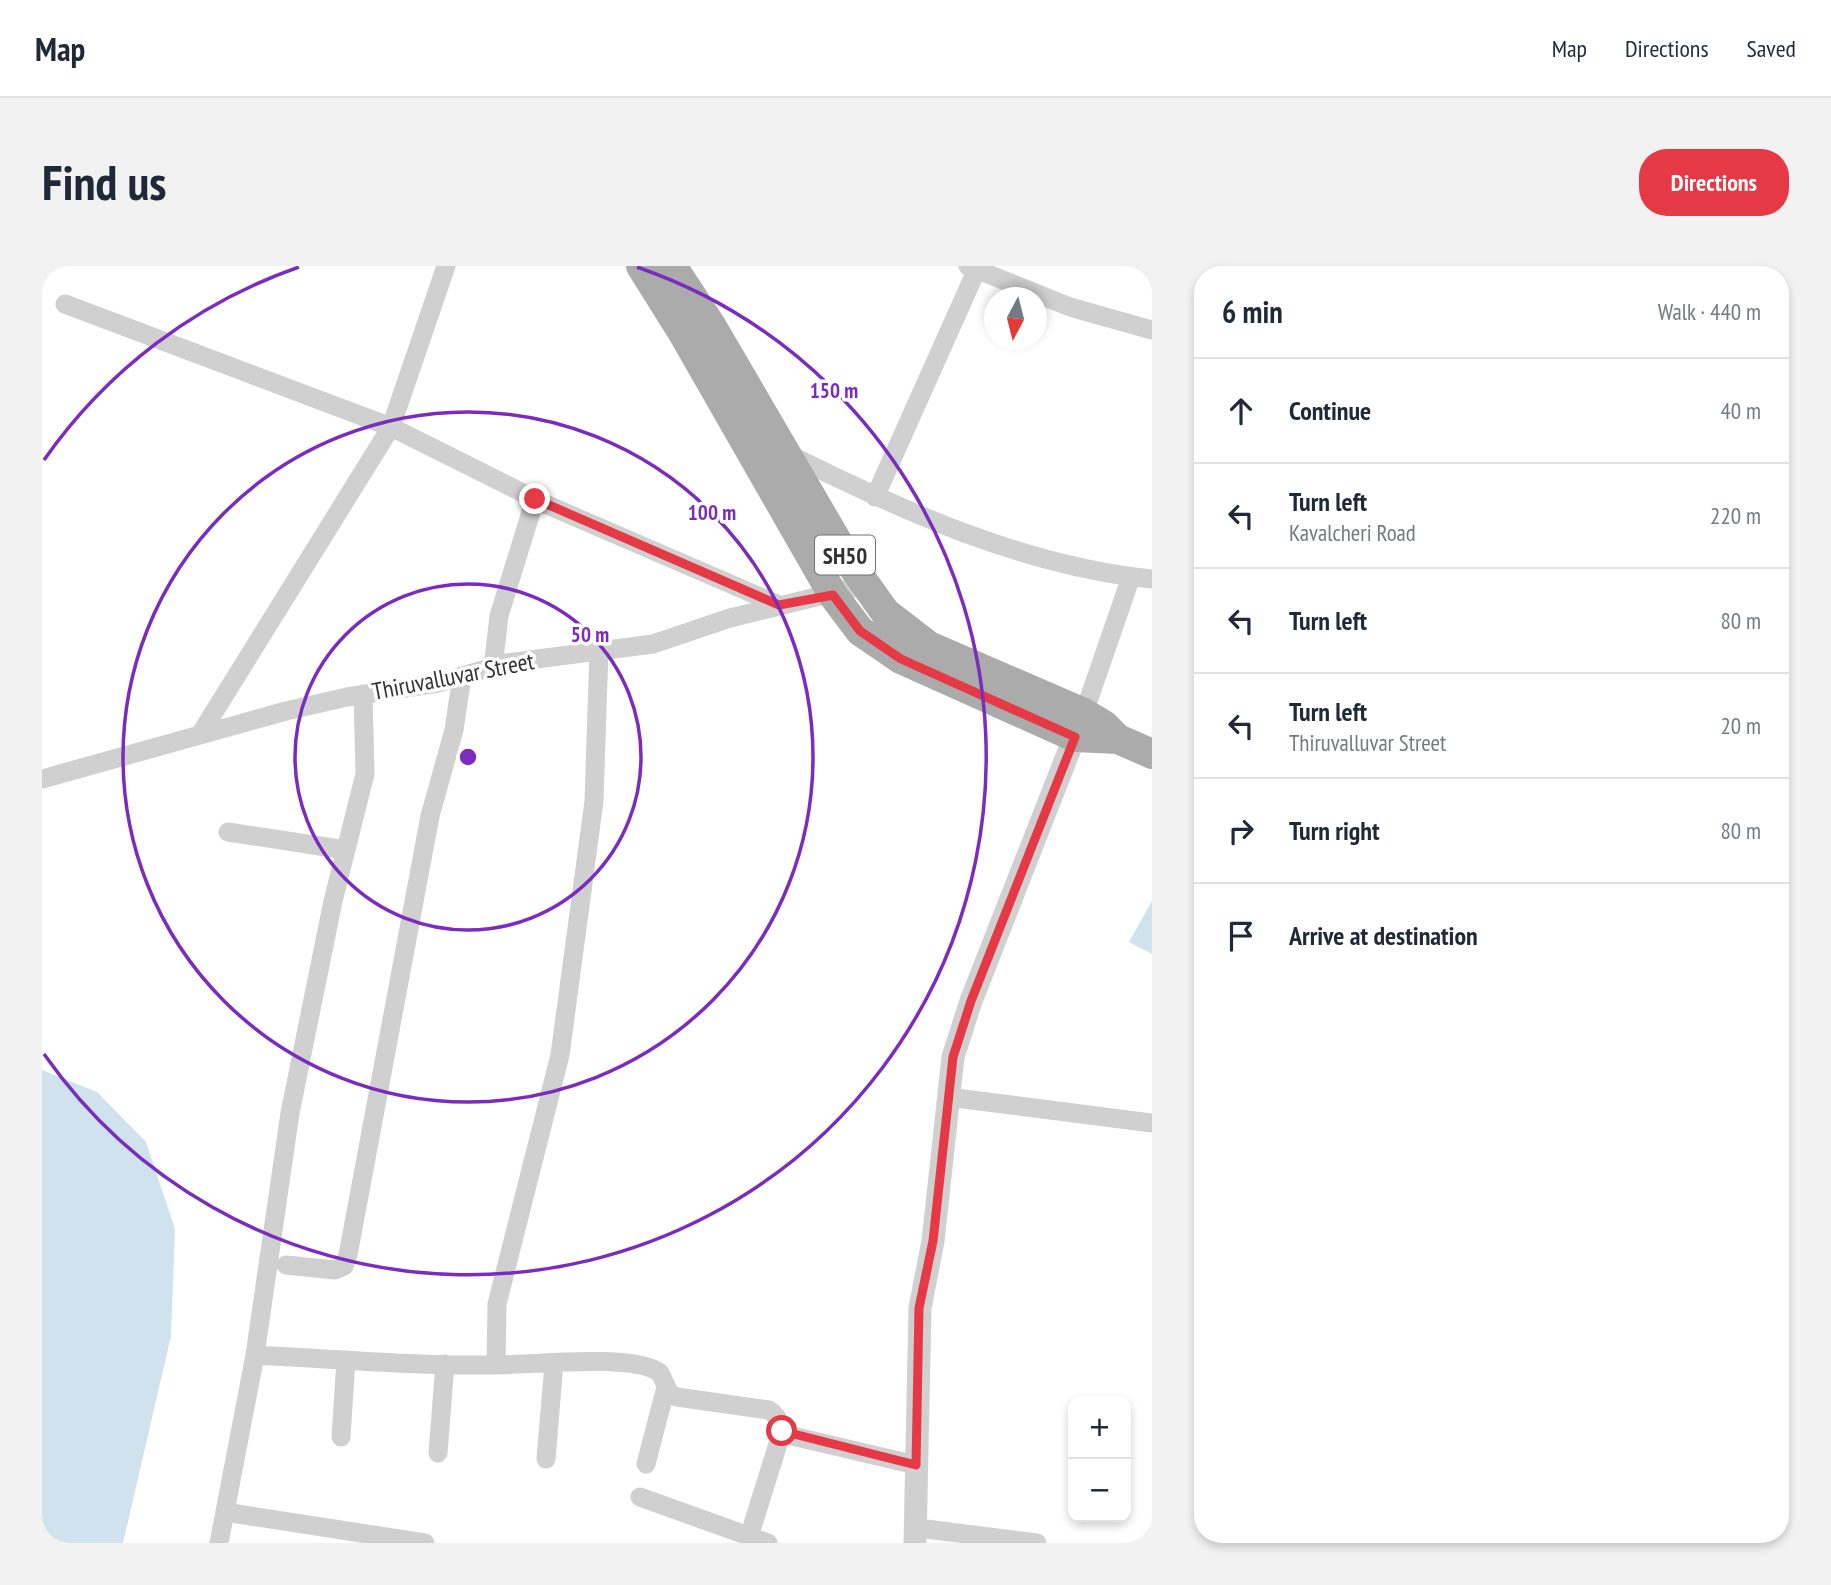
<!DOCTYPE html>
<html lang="en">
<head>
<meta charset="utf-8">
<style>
	body { margin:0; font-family:"PT Sans Narrow",sans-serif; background:#f2f2f3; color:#1f2937 }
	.controls { position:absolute; right:21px; bottom:21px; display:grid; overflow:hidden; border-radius:14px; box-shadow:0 4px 10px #0003 }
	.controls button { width:63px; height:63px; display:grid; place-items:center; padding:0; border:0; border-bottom:2px solid #e0e1e3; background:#fff; color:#1f2937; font:35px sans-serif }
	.compass { position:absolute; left:942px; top:21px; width:63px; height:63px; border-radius:50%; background:#fff; box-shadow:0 4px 10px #0003; rotate:187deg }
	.stop { position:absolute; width:21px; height:21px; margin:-16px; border:5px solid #e63946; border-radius:50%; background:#fff }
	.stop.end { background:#e63946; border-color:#fff; box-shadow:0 2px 7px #0008 }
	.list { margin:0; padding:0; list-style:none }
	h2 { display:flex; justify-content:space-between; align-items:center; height:91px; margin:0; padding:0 28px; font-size:30px }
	h2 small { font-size:23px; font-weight:400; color:#747a83 }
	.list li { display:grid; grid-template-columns:46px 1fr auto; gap:21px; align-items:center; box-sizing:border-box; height:105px; padding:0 28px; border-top:2px solid #e0e1e3 }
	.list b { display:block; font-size:26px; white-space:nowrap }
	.list p { margin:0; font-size:23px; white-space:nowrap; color:#747a83 }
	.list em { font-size:23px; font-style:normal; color:#747a83 }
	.icon { flex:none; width:38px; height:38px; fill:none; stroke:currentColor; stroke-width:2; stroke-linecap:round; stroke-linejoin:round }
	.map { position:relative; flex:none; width:1110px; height:1277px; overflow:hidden; border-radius:28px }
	header { display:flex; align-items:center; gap:42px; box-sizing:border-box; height:98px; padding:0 35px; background:#fff; border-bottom:2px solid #e0e1e3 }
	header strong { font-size:33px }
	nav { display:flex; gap:38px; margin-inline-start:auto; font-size:24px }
	.intro { display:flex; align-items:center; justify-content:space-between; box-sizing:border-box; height:168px; padding:0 42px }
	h1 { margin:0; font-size:49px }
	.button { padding:18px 32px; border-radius:28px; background:#e63946; color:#fff; font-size:24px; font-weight:700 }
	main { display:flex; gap:42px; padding:0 42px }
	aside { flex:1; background:#fff; border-radius:28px; box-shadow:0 4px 10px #0003 }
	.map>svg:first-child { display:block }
</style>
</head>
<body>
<header>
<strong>Map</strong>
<nav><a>Map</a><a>Directions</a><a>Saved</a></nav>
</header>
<div class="intro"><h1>Find us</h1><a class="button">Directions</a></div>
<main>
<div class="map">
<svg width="1110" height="1277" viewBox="0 0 1110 1277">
	<rect width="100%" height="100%" fill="#fff"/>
	<path fill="#cfe2ee" d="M 1110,635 L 1110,688 L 1087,676 Z
		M 0,804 L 55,826 L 104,876 L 133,963 L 129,1070 L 81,1277 L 0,1277 Z"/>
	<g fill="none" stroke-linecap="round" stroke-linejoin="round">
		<path stroke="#d0d0d0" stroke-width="19" d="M 926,0 L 1028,41 L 1110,64
			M 23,38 L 349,161 L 404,0
			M 746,188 C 861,245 981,300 1110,313
			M 833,231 L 935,3
			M 451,401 L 457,350 L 493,233
			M 1042,447 L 1089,311
			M 159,467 L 349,161 L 501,237 L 737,339
			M 0,513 L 244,445 L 305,431 L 396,417 L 464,397 L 611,378 L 688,352 L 823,319
			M 186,566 L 304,584
			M 906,831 L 1110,857
			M 244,999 L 293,1004 L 302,1000 L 306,989 L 388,550 L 412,464 L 420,410
			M 213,1089 C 293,1093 374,1100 454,1099 C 489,1099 593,1087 618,1107 L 628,1128 L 635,1131 L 727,1144 C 738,1150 736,1162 746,1169 L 874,1199
			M 454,1099 L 455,1038 L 518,789 L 552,535 L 557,384
			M 299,1171 L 304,1094
			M 396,1187 L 403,1098
			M 504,1193 L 512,1097
			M 604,1198 L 624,1121
			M 598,1231 L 726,1277
			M 183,1246 L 383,1277
			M 876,1262 L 995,1277
			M 707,1271 L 740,1165
			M 177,1277 L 213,1089 L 248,847 L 291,635 L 323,508 L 321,428"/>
		<path stroke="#d0d0d0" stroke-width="23" d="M 873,1277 L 878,1042 L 891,975 L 911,791 L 929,735 L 1038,457"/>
		<path stroke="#ababab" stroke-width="30" d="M 599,0 L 641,67 L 791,329 L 818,365 L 859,393 L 1033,471 L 1076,473 L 1110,488
			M 630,0 L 670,61 L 806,294 L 843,346 L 887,380 L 1042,447 L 1062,459 L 1076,473"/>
	</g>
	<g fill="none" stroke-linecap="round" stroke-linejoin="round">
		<path stroke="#e63946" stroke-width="9" d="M 493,233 L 737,339 L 791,329 L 818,365 L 859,393 L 1033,471 L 929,735 L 911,791 L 891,975 L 877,1042 L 874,1199 L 740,1165"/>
	</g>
	<g fill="none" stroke="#7b2cbf" stroke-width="3.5">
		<circle cx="426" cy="491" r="173"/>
		<circle cx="426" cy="491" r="345"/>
		<path d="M2 194A518 518 0 0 1 257 1M595 1A518 518 0 1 1 2 788"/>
	</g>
	<g text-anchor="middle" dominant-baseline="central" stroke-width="7" stroke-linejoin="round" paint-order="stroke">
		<rect fill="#fff" stroke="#707070" stroke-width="2" x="773" y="269.5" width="60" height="39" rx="5"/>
		<g font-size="23" font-weight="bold" fill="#333">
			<text x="803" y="289">SH50</text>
		</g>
		<g font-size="24" fill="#333" stroke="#fff">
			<text transform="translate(411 410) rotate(-11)">Thiruvalluvar Street</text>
		</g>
	</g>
	<circle cx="426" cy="491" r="10" fill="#7b2cbf" stroke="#fff" stroke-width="3.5"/>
	<g font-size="21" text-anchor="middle" font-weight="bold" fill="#7b2cbf" stroke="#fff" stroke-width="7" stroke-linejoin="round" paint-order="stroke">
		<text x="792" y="132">150 m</text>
		<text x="670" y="254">100 m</text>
		<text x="548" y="376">50 m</text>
	</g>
</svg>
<div class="controls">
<button>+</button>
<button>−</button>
</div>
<svg class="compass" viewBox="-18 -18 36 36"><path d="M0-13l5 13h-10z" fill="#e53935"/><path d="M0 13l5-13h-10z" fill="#747a83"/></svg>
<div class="stop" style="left:740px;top:1165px"></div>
<div class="stop end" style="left:493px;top:233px"></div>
</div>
<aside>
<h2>6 min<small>Walk · 440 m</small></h2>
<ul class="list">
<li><svg class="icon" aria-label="ahead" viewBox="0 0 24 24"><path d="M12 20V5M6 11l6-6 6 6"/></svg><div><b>Continue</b></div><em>40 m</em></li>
<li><svg class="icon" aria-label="left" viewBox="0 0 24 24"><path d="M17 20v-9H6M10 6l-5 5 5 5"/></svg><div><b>Turn left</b><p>Kavalcheri Road</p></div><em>220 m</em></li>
<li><svg class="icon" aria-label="left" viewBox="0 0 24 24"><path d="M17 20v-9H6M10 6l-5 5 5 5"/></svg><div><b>Turn left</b></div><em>80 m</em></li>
<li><svg class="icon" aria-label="left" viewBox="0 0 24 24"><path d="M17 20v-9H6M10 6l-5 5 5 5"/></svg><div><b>Turn left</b><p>Thiruvalluvar Street</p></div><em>20 m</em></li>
<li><svg class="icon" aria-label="right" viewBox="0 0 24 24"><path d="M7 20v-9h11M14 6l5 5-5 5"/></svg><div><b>Turn right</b></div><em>80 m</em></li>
<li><svg class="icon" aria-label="arrive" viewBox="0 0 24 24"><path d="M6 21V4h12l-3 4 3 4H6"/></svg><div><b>Arrive at destination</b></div></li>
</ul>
</aside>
</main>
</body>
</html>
